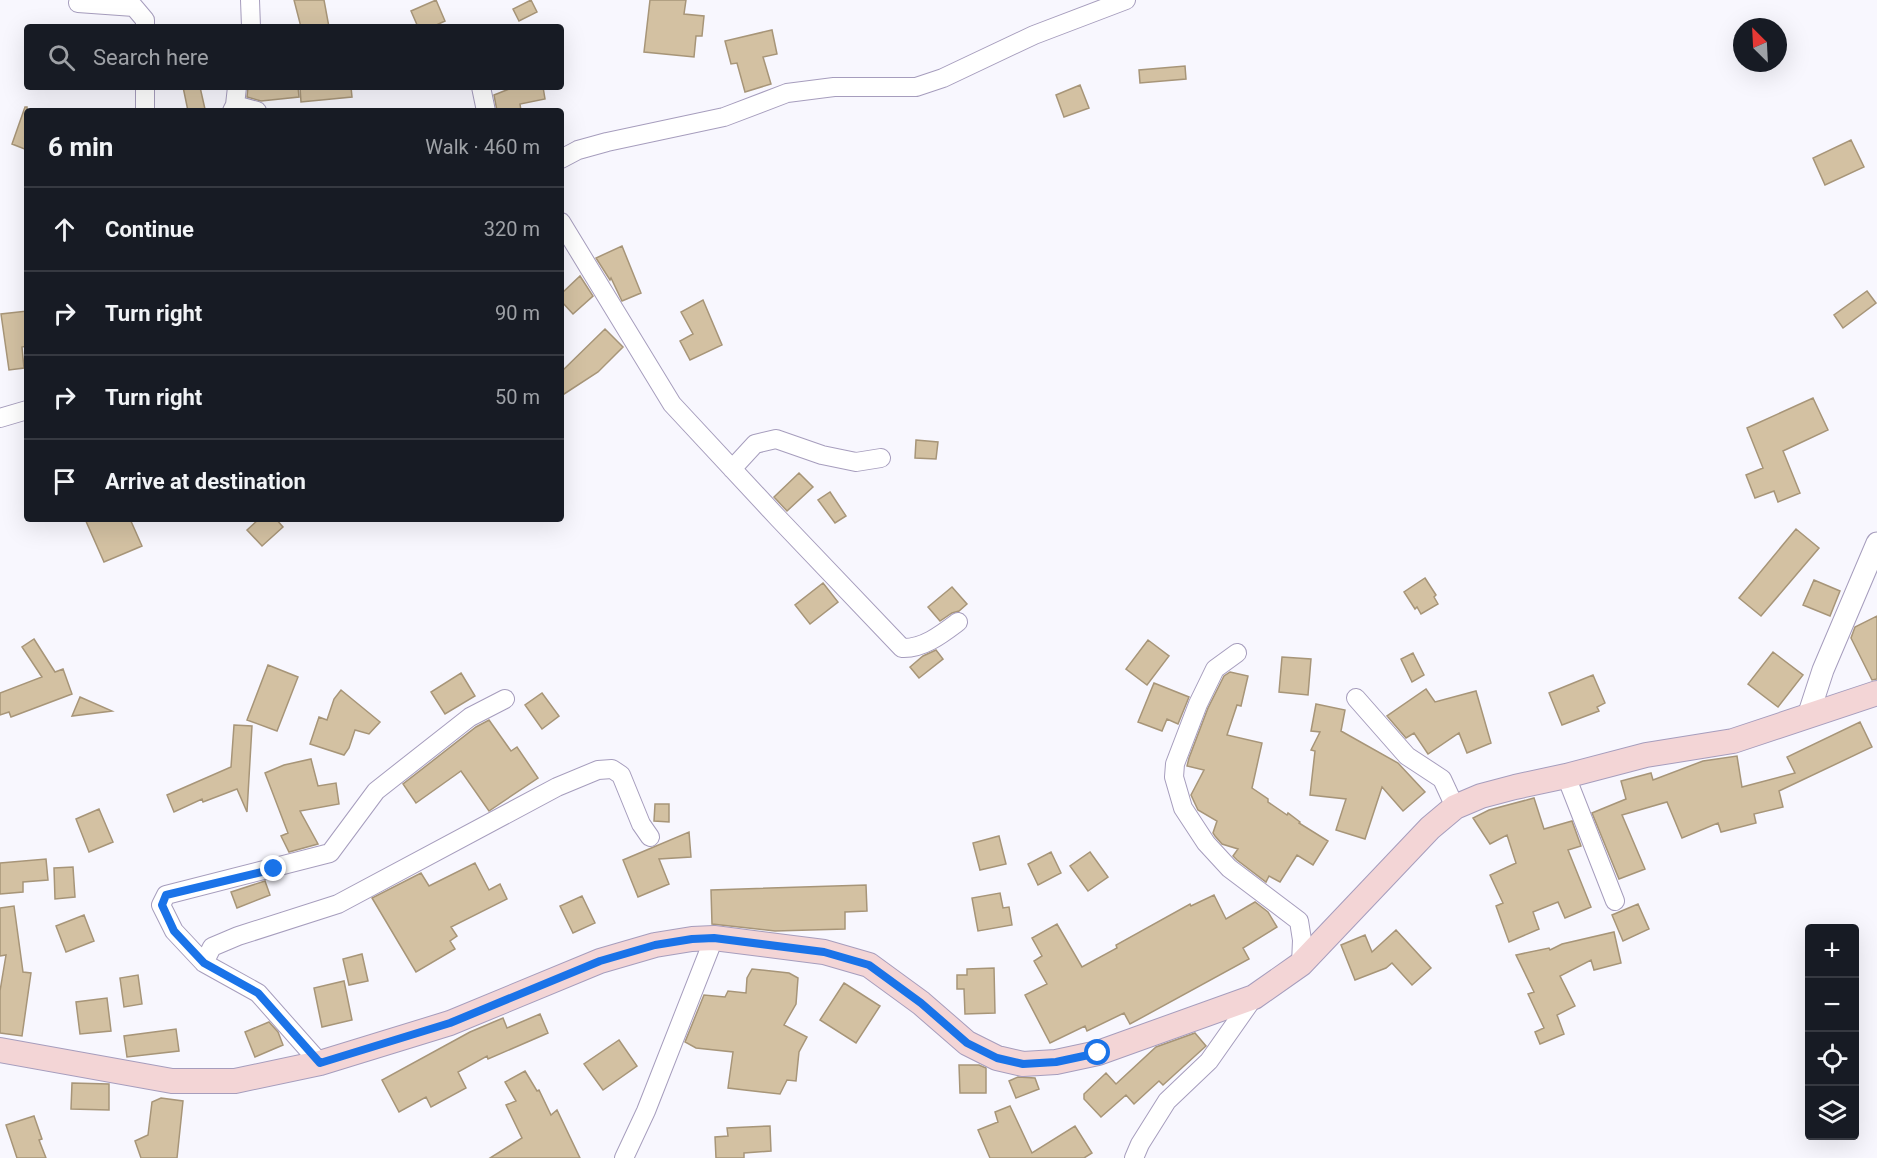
<!DOCTYPE html>
<html lang="en">
<head>
<meta charset="utf-8">
<style>
	body { margin:0; font-family:Roboto,sans-serif; background:#20242c; color:#f1f3f6 }
	.controls { position:absolute; right:18px; bottom:18px; display:grid; overflow:hidden; border-radius:6px; box-shadow:0 6px 24px #0002 }
	.controls button { width:54px; height:54px; display:grid; place-items:center; padding:0; border:0; border-bottom:2px solid #363941; background:#171b24; color:#f1f3f6; font:30px sans-serif }
	.compass { position:absolute; left:1733px; top:18px; width:54px; height:54px; border-radius:50%; background:#171b24; box-shadow:0 6px 24px #0002; rotate:336deg }
	.stop { position:absolute; width:18px; height:18px; margin:-14px; border:4px solid #1a73e8; border-radius:50%; background:#fff }
	.stop.end { background:#1a73e8; border-color:#fff; box-shadow:0 2px 6px #0008 }
	.list { margin:0; padding:0; list-style:none }
	h2 { display:flex; justify-content:space-between; align-items:center; height:78px; margin:0; padding:0 24px; font-size:26px }
	h2 small { font-size:20px; font-weight:400; color:#9ea1a6 }
	.list li { display:grid; grid-template-columns:39px 1fr auto; gap:18px; align-items:center; box-sizing:border-box; height:84px; padding:0 24px; border-top:2px solid #363941 }
	.list b { display:block; font-size:22px; white-space:nowrap }
	.list em { font-size:20px; font-style:normal; color:#9ea1a6 }
	.icon { flex:none; width:33px; height:33px; fill:none; stroke:currentColor; stroke-width:2; stroke-linecap:round; stroke-linejoin:round }
	.map { position:relative; flex:none; width:1877px; height:1158px; overflow:hidden }
	.search { position:absolute; background:#171b24; box-shadow:0 6px 24px #0002; left:24px; top:24px; width:540px; height:66px; display:flex; align-items:center; gap:15px; box-sizing:border-box; padding:0 21px; border-radius:6px; color:#9ea1a6; font-size:22px }
	.panel { position:absolute; background:#171b24; box-shadow:0 6px 24px #0002; left:24px; top:108px; width:540px; height:414px; border-radius:6px }
	.map>svg:first-child { display:block }
</style>
</head>
<body>
<div class="map">
<svg width="1877" height="1158" viewBox="0 0 1877 1158">
	<rect width="100%" height="100%" fill="#f8f7fe"/>
	<path fill="#d3c1a2" stroke="#a79578" stroke-width="1.5" d="M 294,0 L 324,0 L 329,27 L 301,27 Z
		M 436,0 L 445,21 L 432,27 L 418,27 L 411,11 Z
		M 531,0 L 537,12 L 519,21 L 513,9 Z
		M 650,0 L 686,0 L 684,14 L 704,16 L 702,36 L 696,36 L 694,57 L 644,52 Z
		M 772,30 L 777,54 L 763,57 L 771,84 L 745,92 L 737,63 L 731,64 L 725,41 Z
		M 1185,66 L 1186,79 L 1140,83 L 1139,70 Z
		M 1080,85 L 1089,108 L 1064,117 L 1056,95 Z
		M 183,87 L 200,87 L 205,109 L 188,111 Z
		M 248,87 L 298,87 L 299,97 L 261,101 L 247,97 Z
		M 300,87 L 351,87 L 352,97 L 301,102 Z
		M 514,87 L 543,87 L 545,99 L 520,104 L 521,111 L 497,111 L 494,95 Z
		M 25,107 L 27,107 L 27,150 L 12,144 Z
		M 1851,140 L 1864,167 L 1825,185 L 1813,158 Z
		M 622,246 L 641,293 L 622,301 L 611,278 L 610,280 L 596,258 Z
		M 580,276 L 593,296 L 573,314 L 561,301 L 561,294 Z
		M 1867,291 L 1876,303 L 1843,328 L 1834,315 Z
		M 703,300 L 722,345 L 690,360 L 680,341 L 693,334 L 681,312 Z
		M 27,311 L 27,346 L 22,347 L 24,368 L 9,370 L 1,314 Z
		M 605,329 L 623,347 L 598,372 L 561,396 L 561,372 Z
		M 1813,398 L 1828,430 L 1783,451 L 1800,493 L 1778,502 L 1774,491 L 1755,498 L 1746,475 L 1763,468 L 1747,428 Z
		M 916,440 L 938,442 L 936,459 L 915,458 Z
		M 799,473 L 813,487 L 787,511 L 774,497 Z
		M 830,492 L 846,516 L 835,523 L 818,500 Z
		M 85,519 L 130,519 L 142,546 L 104,562 Z
		M 259,519 L 276,519 L 283,527 L 262,546 L 247,530 Z
		M 1796,529 L 1819,548 L 1761,616 L 1739,598 Z
		M 1425,578 L 1436,595 L 1434,597 L 1438,604 L 1421,614 L 1417,607 L 1415,609 L 1404,592 Z
		M 1814,580 L 1840,591 L 1830,616 L 1803,605 Z
		M 823,583 L 838,602 L 810,624 L 795,605 Z
		M 952,587 L 967,604 L 959,611 L 952,613 L 940,621 L 928,607 Z
		M 1877,616 L 1877,679 L 1872,680 L 1851,638 L 1855,627 Z
		M 34,639 L 55,672 L 63,669 L 72,694 L 11,717 L 9,712 L 0,715 L 0,693 L 42,677 L 22,647 Z
		M 1148,640 L 1169,656 L 1147,685 L 1126,669 Z
		M 936,650 L 943,659 L 919,678 L 910,667 L 923,656 Z
		M 1773,652 L 1803,675 L 1778,707 L 1748,684 Z
		M 1413,653 L 1424,675 L 1412,682 L 1401,659 Z
		M 1282,657 L 1311,659 L 1308,695 L 1279,692 Z
		M 268,665 L 298,677 L 277,731 L 247,720 Z
		M 1230,672 L 1248,676 L 1241,706 L 1237,705 L 1227,735 L 1262,743 L 1252,788 L 1268,799 L 1268,802 L 1287,815 L 1288,813 L 1300,822 L 1299,823 L 1328,841 L 1313,865 L 1297,855 L 1280,882 L 1269,876 L 1266,882 L 1237,860 L 1233,856 L 1238,849 L 1222,844 L 1215,836 L 1213,833 L 1217,821 L 1198,810 L 1191,795 L 1204,770 L 1187,766 L 1189,758 L 1208,708 L 1224,676 Z
		M 461,673 L 475,696 L 445,714 L 431,692 Z
		M 1593,675 L 1605,703 L 1597,707 L 1599,711 L 1562,725 L 1549,693 Z
		M 1154,683 L 1189,697 L 1178,724 L 1167,719 L 1162,731 L 1138,722 Z
		M 1426,689 L 1435,702 L 1476,691 L 1491,743 L 1467,753 L 1459,733 L 1428,754 L 1414,733 L 1406,738 L 1387,716 Z
		M 341,690 L 380,722 L 369,734 L 355,730 L 349,748 L 344,755 L 310,744 L 319,717 L 327,720 L 334,699 Z
		M 542,693 L 559,716 L 542,729 L 525,705 Z
		M 80,697 L 112,711 L 72,716 Z
		M 1316,704 L 1345,710 L 1341,731 L 1398,763 L 1425,792 L 1403,811 L 1382,787 L 1365,839 L 1336,830 L 1346,799 L 1310,795 L 1315,751 L 1311,750 L 1320,732 L 1311,731 Z
		M 489,720 L 511,751 L 517,747 L 538,778 L 489,811 L 461,771 L 416,803 L 403,784 L 476,727 Z
		M 1860,722 L 1872,747 L 1779,791 L 1783,807 L 1754,814 L 1756,823 L 1721,832 L 1718,823 L 1682,838 L 1667,802 L 1622,815 L 1645,869 L 1619,879 L 1592,813 L 1626,799 L 1621,781 L 1651,773 L 1653,780 L 1703,761 L 1737,756 L 1742,787 L 1795,773 L 1787,757 Z
		M 234,725 L 252,726 L 247,812 L 237,789 L 203,802 L 202,799 L 174,812 L 167,795 L 231,767 Z
		M 311,759 L 318,786 L 336,783 L 339,804 L 300,811 L 318,844 L 289,852 L 281,836 L 288,833 L 265,773 L 284,765 Z
		M 1534,798 L 1544,829 L 1572,821 L 1581,846 L 1568,850 L 1591,907 L 1565,918 L 1558,902 L 1533,912 L 1539,929 L 1509,942 L 1496,906 L 1503,903 L 1490,875 L 1516,863 L 1507,835 L 1490,844 L 1473,818 L 1489,810 Z
		M 655,804 L 669,804 L 669,822 L 654,821 Z
		M 99,809 L 113,842 L 89,852 L 76,819 Z
		M 689,832 L 691,857 L 659,859 L 669,884 L 638,897 L 623,860 Z
		M 999,836 L 1006,864 L 980,870 L 973,843 Z
		M 1051,852 L 1061,873 L 1038,885 L 1028,864 Z
		M 1090,852 L 1108,877 L 1088,891 L 1070,866 Z
		M 46,859 L 48,880 L 23,882 L 23,892 L 0,894 L 0,863 Z
		M 475,863 L 489,890 L 500,884 L 507,899 L 451,927 L 457,936 L 450,941 L 455,949 L 416,972 L 372,898 L 421,873 L 429,886 Z
		M 73,867 L 75,897 L 55,899 L 54,868 Z
		M 265,881 L 270,895 L 237,908 L 231,892 Z
		M 866,885 L 867,911 L 845,912 L 845,929 L 775,931 L 712,924 L 711,890 Z
		M 1000,893 L 1003,908 L 1009,907 L 1012,925 L 978,931 L 972,898 Z
		M 1214,895 L 1226,919 L 1255,902 L 1268,912 L 1277,927 L 1243,948 L 1249,959 L 1130,1024 L 1124,1013 L 1087,1031 L 1085,1026 L 1050,1043 L 1025,995 L 1047,984 L 1034,961 L 1042,956 L 1032,938 L 1057,924 L 1082,967 L 1117,948 L 1116,945 L 1190,904 L 1191,906 Z
		M 582,896 L 595,923 L 573,933 L 560,906 Z
		M 1638,904 L 1649,929 L 1623,941 L 1612,915 Z
		M 14,906 L 23,972 L 31,973 L 22,1036 L 0,1033 L 0,991 L 6,955 L 0,956 L 0,908 Z
		M 84,915 L 94,941 L 66,952 L 56,926 Z
		M 1396,930 L 1431,968 L 1412,985 L 1392,963 L 1386,968 L 1355,980 L 1341,945 L 1365,935 L 1372,952 Z
		M 1614,932 L 1621,963 L 1594,970 L 1591,960 L 1560,976 L 1575,1006 L 1557,1015 L 1564,1034 L 1540,1044 L 1535,1032 L 1544,1028 L 1528,994 L 1534,992 L 1516,955 L 1549,948 L 1550,950 L 1562,944 Z
		M 362,954 L 368,981 L 349,985 L 343,959 Z
		M 994,968 L 995,1013 L 965,1014 L 964,989 L 957,989 L 957,975 L 967,975 L 967,969 Z
		M 752,969 L 789,973 L 798,978 L 796,1004 L 784,1025 L 807,1037 L 799,1052 L 796,1081 L 787,1080 L 780,1094 L 728,1088 L 733,1052 L 696,1048 L 685,1042 L 704,995 L 725,997 L 728,991 L 746,993 L 747,978 Z
		M 138,975 L 142,1004 L 124,1007 L 120,978 Z
		M 344,981 L 352,1020 L 322,1027 L 314,988 Z
		M 844,983 L 880,1006 L 856,1043 L 820,1020 Z
		M 107,998 L 111,1031 L 80,1034 L 76,1002 Z
		M 540,1014 L 548,1033 L 488,1059 L 487,1056 L 458,1072 L 466,1088 L 431,1107 L 426,1097 L 399,1112 L 382,1080 L 470,1032 L 503,1018 L 507,1028 Z
		M 269,1022 L 278,1032 L 283,1045 L 255,1057 L 245,1032 Z
		M 176,1029 L 179,1051 L 127,1057 L 124,1036 Z
		M 1195,1033 L 1206,1046 L 1163,1085 L 1159,1081 L 1134,1104 L 1126,1095 L 1101,1117 L 1084,1099 L 1084,1094 L 1106,1073 L 1116,1084 L 1156,1047 Z
		M 619,1040 L 637,1066 L 603,1090 L 584,1064 Z
		M 959,1065 L 979,1065 L 986,1068 L 986,1093 L 960,1093 Z
		M 525,1071 L 537,1091 L 539,1090 L 551,1115 L 557,1110 L 580,1158 L 490,1158 L 522,1138 L 506,1105 L 516,1101 L 505,1082 Z
		M 1018,1077 L 1035,1078 L 1039,1089 L 1016,1098 L 1009,1081 Z
		M 72,1083 L 109,1084 L 109,1110 L 71,1109 Z
		M 161,1098 L 183,1101 L 177,1158 L 141,1158 L 135,1141 L 148,1135 L 152,1102 Z
		M 1010,1106 L 1032,1153 L 1075,1126 L 1092,1153 L 1084,1158 L 990,1158 L 978,1130 L 998,1122 L 995,1112 Z
		M 34,1116 L 42,1139 L 39,1140 L 46,1158 L 17,1158 L 6,1125 Z
		M 770,1126 L 771,1151 L 744,1153 L 744,1158 L 716,1158 L 715,1137 L 728,1136 L 727,1128 Z"/>
	<g fill="none" stroke-linecap="round" stroke-linejoin="round">
		<defs>
			<path id="minor" d="M 250,0 L 251,27
				M 78,3 L 134,7 L 145,20 L 145,27
				M 481,87 L 486,111
				M 235,105 L 257,111
				M 145,111 L 145,87
				M 232,111 L 235,105 L 237,87
				M 561,159 L 578,150 L 607,142 L 724,117 L 787,93 L 834,87 L 916,87 L 943,78 L 1034,35 L 1126,0
				M 561,222 L 672,404 L 778,518 L 902,648 C 923,649 942,634 958,622
				M 0,418 L 27,410
				M 732,469 L 755,444 L 776,439 L 822,455 L 856,462 L 881,458
				M 1237,653 L 1215,669 L 1198,704 L 1175,764 L 1174,777 L 1183,808 L 1206,843 L 1229,868 L 1299,921 L 1302,940 L 1301,964
				M 1356,698 L 1407,756 L 1442,779 L 1455,807
				M 1566,776 L 1615,901
				M 204,963 L 212,947 L 238,936 L 338,904 L 557,787 L 598,770 L 612,769 L 621,775 L 641,824 L 650,837
				M 320,1063 L 258,993 L 204,963 L 174,931 L 161,905 L 166,895 L 330,853 L 376,791 L 470,717 L 505,699
				M 624,1158 L 646,1111 L 714,938
				M 1134,1158 L 1140,1144 L 1167,1101 L 1209,1061 L 1254,997"/>
			<path id="tertiary" d="M 1808,716 L 1823,670 L 1877,543"/>
			<path id="secondary" d="M 0,1050 L 172,1081 L 235,1081 L 320,1063 L 450,1023 L 600,961 L 655,945 L 692,939 L 714,938 L 824,952 L 869,965 L 921,1003 L 967,1043 L 997,1058 L 1023,1064 L 1056,1062 L 1098,1053 L 1254,997 L 1301,964 L 1430,828 L 1455,807 L 1481,796 L 1515,787 L 1566,776 L 1646,755 L 1733,741 L 1877,693"/>
		</defs>
		<use href="#minor" stroke="#a69dbd" stroke-width="20"/>
		<use href="#tertiary" stroke="#a69dbd" stroke-width="23"/>
		<use href="#secondary" stroke="#a69dbd" stroke-width="26"/>
		<use href="#minor" stroke="#fff" stroke-width="18"/>
		<use href="#tertiary" stroke="#fff" stroke-width="21"/>
		<use href="#secondary" stroke="#f3d5d6" stroke-width="24"/>
	</g>
	<g fill="none" stroke-linecap="round" stroke-linejoin="round">
		<path stroke="#1a73e8" stroke-width="8" d="M 274,869 L 166,895 L 162,905 L 174,931 L 204,963 L 258,993 L 320,1063 L 450,1023 L 600,961 L 655,945 L 692,939 L 714,938 L 824,952 L 869,965 L 921,1003 L 967,1043 L 997,1058 L 1023,1064 L 1056,1062 L 1098,1053"/>
	</g>
</svg>
<div class="controls">
<button>+</button>
<button>−</button>
<button><svg class="icon" aria-label="locate" viewBox="0 0 24 24"><circle cx="12" cy="12" r="6"/><path d="M12 2v4M12 18v4M2 12h4M18 12h4"/></svg></button>
<button><svg class="icon" aria-label="layers" viewBox="0 0 24 24"><path d="M12 4l9 5-9 5-9-5zM3 14l9 5 9-5"/></svg></button>
</div>
<svg class="compass" viewBox="-18 -18 36 36"><path d="M0-13l5 13h-10z" fill="#e53935"/><path d="M0 13l5-13h-10z" fill="#9ea1a6"/></svg>
<div class="stop" style="left:1098px;top:1053px"></div>
<div class="stop end" style="left:274px;top:869px"></div>
<div class="search"><svg class="icon" aria-label="search" viewBox="0 0 24 24"><circle cx="10" cy="10" r="6"/><path d="M15 15l6 6"/></svg>Search here</div>
<section class="panel">
<h2>6 min<small>Walk · 460 m</small></h2>
<ul class="list">
<li><svg class="icon" aria-label="ahead" viewBox="0 0 24 24"><path d="M12 20V5M6 11l6-6 6 6"/></svg><div><b>Continue</b></div><em>320 m</em></li>
<li><svg class="icon" aria-label="right" viewBox="0 0 24 24"><path d="M7 20v-9h11M14 6l5 5-5 5"/></svg><div><b>Turn right</b></div><em>90 m</em></li>
<li><svg class="icon" aria-label="right" viewBox="0 0 24 24"><path d="M7 20v-9h11M14 6l5 5-5 5"/></svg><div><b>Turn right</b></div><em>50 m</em></li>
<li><svg class="icon" aria-label="arrive" viewBox="0 0 24 24"><path d="M6 21V4h12l-3 4 3 4H6"/></svg><div><b>Arrive at destination</b></div></li>
</ul>
</section>
</div>
</body>
</html>
